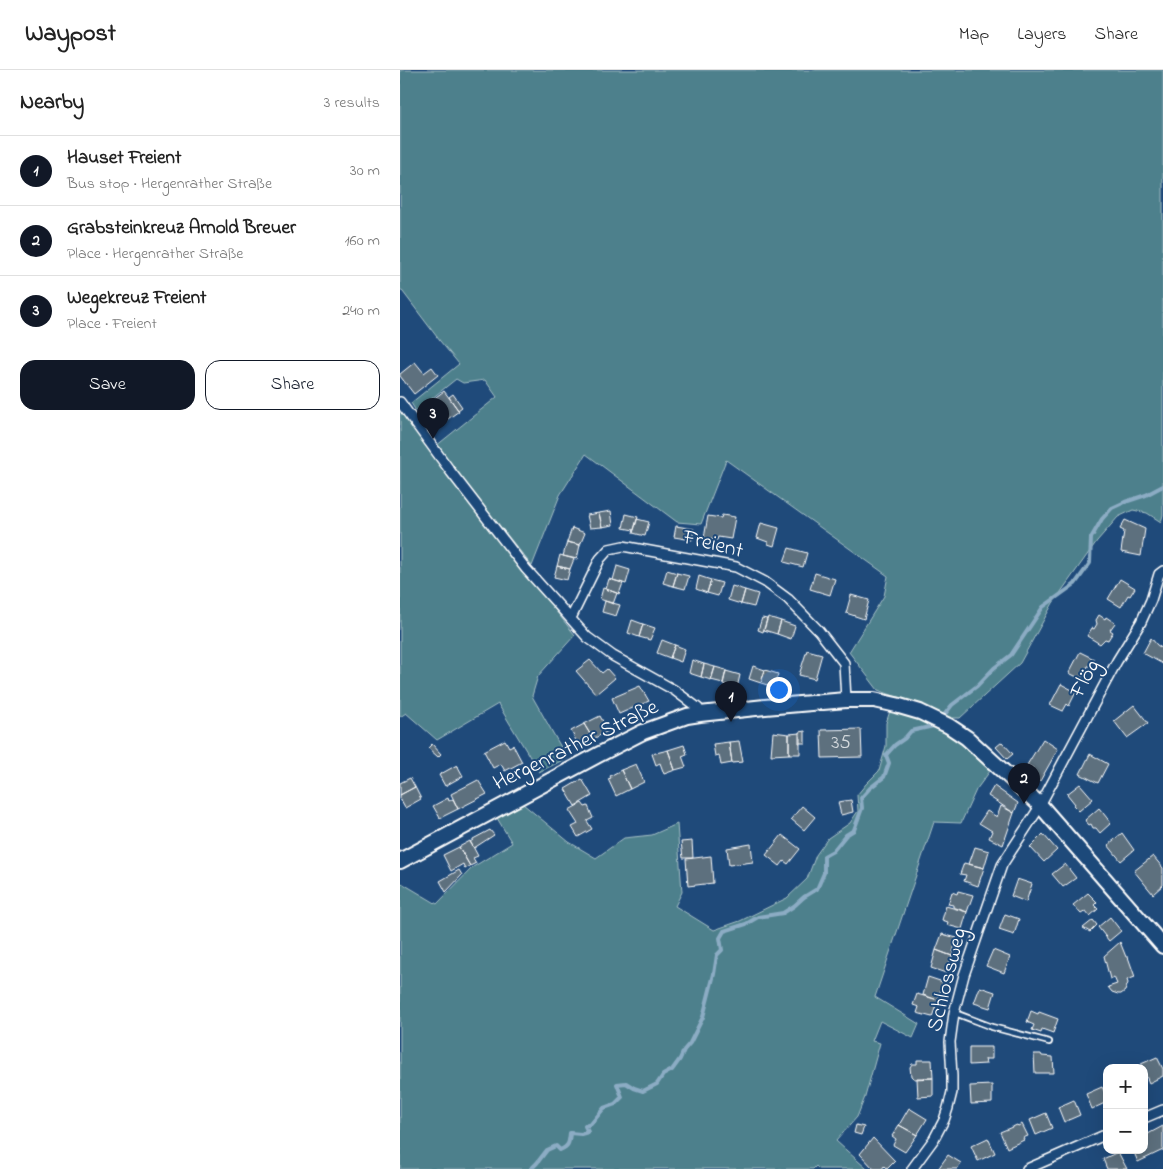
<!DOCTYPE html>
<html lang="en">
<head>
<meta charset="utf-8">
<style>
	body { margin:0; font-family:"Indie Flower",sans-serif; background:#f2f2f2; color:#222 }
	.controls { position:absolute; right:15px; bottom:15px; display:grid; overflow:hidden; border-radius:10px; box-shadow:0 5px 20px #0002 }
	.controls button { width:45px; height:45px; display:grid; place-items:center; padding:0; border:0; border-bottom:1px solid #e0e0e0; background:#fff; color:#222; font:25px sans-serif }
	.you { position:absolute; left:378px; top:619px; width:18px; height:18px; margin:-12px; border:4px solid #fff; border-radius:50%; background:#1a73e8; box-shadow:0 0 0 8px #1a73e833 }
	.badge { display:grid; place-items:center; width:32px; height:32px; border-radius:50%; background:#111827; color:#fff; font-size:16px; font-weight:700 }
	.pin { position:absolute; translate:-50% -41px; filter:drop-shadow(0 1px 2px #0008) }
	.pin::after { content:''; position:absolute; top:26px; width:18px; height:15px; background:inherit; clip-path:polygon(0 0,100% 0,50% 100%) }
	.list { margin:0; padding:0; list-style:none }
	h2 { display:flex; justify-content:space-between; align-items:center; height:65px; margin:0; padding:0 20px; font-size:21px }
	h2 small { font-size:16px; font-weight:400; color:#767676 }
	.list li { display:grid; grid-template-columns:32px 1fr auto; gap:15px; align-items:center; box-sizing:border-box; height:70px; padding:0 20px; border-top:1px solid #e0e0e0 }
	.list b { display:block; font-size:19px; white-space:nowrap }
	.list p { margin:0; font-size:16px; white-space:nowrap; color:#767676 }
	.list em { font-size:16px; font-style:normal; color:#767676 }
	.actions { display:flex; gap:10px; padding:15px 20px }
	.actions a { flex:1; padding:11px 0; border:1px solid #111827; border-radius:15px; text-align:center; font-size:18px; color:#111827 }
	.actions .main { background:#111827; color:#fff }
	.map { position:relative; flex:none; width:763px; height:1099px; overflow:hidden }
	header { display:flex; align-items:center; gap:30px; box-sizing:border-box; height:70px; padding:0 25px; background:#fff; border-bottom:1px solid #e0e0e0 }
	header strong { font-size:24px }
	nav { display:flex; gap:28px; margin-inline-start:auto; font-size:18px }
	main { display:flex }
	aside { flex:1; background:#fff }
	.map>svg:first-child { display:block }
</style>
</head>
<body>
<header>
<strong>Waypost</strong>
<nav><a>Map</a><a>Layers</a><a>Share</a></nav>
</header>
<main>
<aside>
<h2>Nearby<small>3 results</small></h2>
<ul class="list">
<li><span class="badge">1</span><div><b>Hauset Freient</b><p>Bus stop · Hergenrather Straße</p></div><em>30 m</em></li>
<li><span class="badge">2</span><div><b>Grabsteinkreuz Arnold Breuer</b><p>Place · Hergenrather Straße</p></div><em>160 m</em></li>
<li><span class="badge">3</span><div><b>Wegekreuz Freient</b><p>Place · Freient</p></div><em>240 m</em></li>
</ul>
<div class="actions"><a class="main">Save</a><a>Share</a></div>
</aside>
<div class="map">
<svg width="763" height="1099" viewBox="0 0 763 1099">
	<rect width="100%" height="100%" fill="#1f4a7a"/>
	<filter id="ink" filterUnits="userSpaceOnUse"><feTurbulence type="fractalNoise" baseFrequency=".02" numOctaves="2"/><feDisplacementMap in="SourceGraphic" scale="10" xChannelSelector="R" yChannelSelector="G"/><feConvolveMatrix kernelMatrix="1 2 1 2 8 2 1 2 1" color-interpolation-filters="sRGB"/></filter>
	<g filter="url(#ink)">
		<path fill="#4e808c" stroke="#a6c0c6" d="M 0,0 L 763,0 L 763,445 L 761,452 L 747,443 L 733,440 L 718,447 L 697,471 L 653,533 L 620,593 L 560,648 L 547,648 L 516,634 L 478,620 L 449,582 L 484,526 L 488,506 L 326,390 L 301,454 L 277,452 L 186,384 L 160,425 L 132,496 L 36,376 L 97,327 L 85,310 L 63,313 L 56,309 L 16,341 L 11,333 L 59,294 L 40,271 L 0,218 Z
			M 0,340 L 1,340 L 128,506 L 175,565 L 138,606 L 132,626 L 167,688 L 139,702 L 98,634 L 37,670 L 6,643 L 0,647 Z
			M 490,641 L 514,647 L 555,668 L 590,701 L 576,720 L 561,753 L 534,752 L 475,927 L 519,954 L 513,968 L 480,951 L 472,971 L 480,973 L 465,1027 L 457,1047 L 436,1071 L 467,1099 L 419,1099 L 416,1096 L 413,1099 L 0,1099 L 0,812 L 37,834 L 73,797 L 112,773 L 97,748 L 123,734 L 169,772 L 196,788 L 224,768 L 252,765 L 277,754 L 282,822 L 275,836 L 314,860 L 340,851 L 387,828 L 407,809 L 416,785 L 428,768 L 450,753 L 458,741 L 457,725 L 466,714 L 479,701 L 486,676 L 486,653 Z"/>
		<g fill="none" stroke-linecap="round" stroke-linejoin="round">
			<path stroke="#8cacc4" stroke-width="4" d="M 545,644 L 552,635 L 577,616 L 594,598 L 611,585 L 643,537 L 675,514 L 690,493 L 691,468 L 702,449 L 712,438 L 725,432 L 746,425 L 763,416
				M 131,1099 L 137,1093 L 147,1080 L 156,1076 L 160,1080 C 169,1076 169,1073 170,1063 L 181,1064 L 188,1062 L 185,1056 L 191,1054 L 204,1038 L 215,1034 L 222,1027 L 217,1014 L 226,1013 L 234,1018 L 243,1021 L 257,1014 L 263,1005 L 272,1000 L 280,989 L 284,980 L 290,973 L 303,947 L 314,904 L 317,885 L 322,880 L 320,868 L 324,861 L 346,854 L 358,847 L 383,843 L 394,836 L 404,827 L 417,819 L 424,803 L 424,786 L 433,781 L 446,765 L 454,760 L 462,738 L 461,728 L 470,718 L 484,707 L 489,693 L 486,685 L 495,675 L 505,668 L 511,661 L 534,656"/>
		</g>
		<path fill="#5d6f7e" stroke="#fff" d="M 15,292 L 24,303 L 32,297 L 38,305 L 14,324 L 0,306 L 0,304 Z
			M 44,321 L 59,341 L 38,356 L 29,343 L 33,339 L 28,333 Z
			M 53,324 L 62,337 L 58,340 L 49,327 Z
			M 211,441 L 213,455 L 202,457 L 199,443 Z
			M 199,443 L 202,457 L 190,458 L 187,445 Z
			M 226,444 L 238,447 L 234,460 L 223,458 Z
			M 322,445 L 335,447 L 331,469 L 318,467 L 317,470 L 304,468 L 308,446 L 321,448 Z
			M 237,449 L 249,452 L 245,466 L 233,463 Z
			M 725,450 L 745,459 L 741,486 L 721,482 L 724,461 L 720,459 Z
			M 361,453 L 379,458 L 374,476 L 368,474 L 368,472 L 357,468 Z
			M 276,456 L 294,459 L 292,470 L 274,467 Z
			M 172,458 L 185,463 L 180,475 L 167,472 Z
			M 167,472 L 180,475 L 177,489 L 163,486 Z
			M 389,478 L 407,483 L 403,497 L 384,492 Z
			M 160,485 L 174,489 L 170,499 L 157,496 Z
			M 157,496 L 170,499 L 167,510 L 154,507 Z
			M 217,496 L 230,500 L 226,514 L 213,510 Z
			M 267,500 L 277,503 L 273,516 L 263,513 Z
			M 277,503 L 289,506 L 285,519 L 273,516 Z
			M 415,503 L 435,509 L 430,525 L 410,519 Z
			M 299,506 L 311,510 L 307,523 L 296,519 Z
			M 209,509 L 223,513 L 219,524 L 206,519 Z
			M 720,509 L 735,518 L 730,526 L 728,525 L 721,537 L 708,529 Z
			M 311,510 L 322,513 L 318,526 L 307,523 Z
			M 332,516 L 345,520 L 341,534 L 328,530 Z
			M 203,518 L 217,523 L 213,534 L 200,529 Z
			M 345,520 L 358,524 L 354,537 L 341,534 Z
			M 451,525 L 469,530 L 464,549 L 446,543 Z
			M 205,531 L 220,535 L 216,546 L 202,542 Z
			M 699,545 L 705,549 L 706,547 L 715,553 L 710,560 L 713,562 L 708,570 L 705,569 L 700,574 L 687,566 L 692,558 L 694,559 L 697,554 L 696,550 Z
			M 368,547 L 381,551 L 377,564 L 364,560 Z
			M 362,548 L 367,549 L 363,562 L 358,560 Z
			M 232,550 L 243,554 L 239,567 L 228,563 Z
			M 381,551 L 395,556 L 391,569 L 377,564 Z
			M 243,554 L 255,558 L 250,570 L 239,567 Z
			M 751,568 L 757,575 L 763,579 L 763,594 L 743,583 Z
			M 262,570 L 275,575 L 270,588 L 257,583 Z
			M 275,575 L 285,579 L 281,592 L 270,588 Z
			M 407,580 L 422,584 L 415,609 L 399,605 Z
			M 680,582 L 694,589 L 690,596 L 688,596 L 681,609 L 669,603 Z
			M 190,590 L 202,603 L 207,599 L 215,608 L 196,624 L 176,601 Z
			M 292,590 L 304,594 L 301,607 L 289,603 Z
			M 304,594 L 315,597 L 311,610 L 301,607 Z
			M 353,596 L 365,600 L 361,613 L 349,609 Z
			M 315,597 L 326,600 L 323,613 L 311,610 Z
			M 365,600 L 378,604 L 374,617 L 361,613 Z
			M 326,601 L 340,605 L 337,618 L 323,614 Z
			M 661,614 L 676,622 L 669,636 L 667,634 L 663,641 L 650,635 Z
			M 240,616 L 249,631 L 219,644 L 212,628 Z
			M 734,635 L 748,653 L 727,668 L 714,651 Z
			M 200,646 L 208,661 L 193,669 L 184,654 Z
			M 184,654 L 193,669 L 179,676 L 171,661 Z
			M 461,659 L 462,687 L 422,688 L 421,660 Z
			M 405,661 L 405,673 L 399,673 L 399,662 Z
			M 373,662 L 389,664 L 389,684 L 371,685 Z
			M 400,663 L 400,684 L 389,684 L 389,664 Z
			M 643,669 L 658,679 L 640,711 L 630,705 L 633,698 L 627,695 Z
			M 105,670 L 109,677 L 113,675 L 122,692 L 105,701 L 101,694 L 93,698 L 84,681 Z
			M 339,671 L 343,692 L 332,693 L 329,672 Z
			M 329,672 L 332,693 L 321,695 L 319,685 L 315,686 L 313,674 Z
			M 602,672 L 613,684 L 607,689 L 596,677 Z
			M 32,674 L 41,684 L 38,687 L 28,678 Z
			M 284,675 L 287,684 L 282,686 L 286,697 L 275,700 L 268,680 Z
			M 268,680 L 275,700 L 264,704 L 260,693 L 256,695 L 252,684 Z
			M 690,684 L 708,694 L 698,713 L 680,704 Z
			M 236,694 L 244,712 L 230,719 L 221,700 Z
			M 57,695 L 63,706 L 45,716 L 39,705 Z
			M 221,700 L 230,719 L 216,726 L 208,709 L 211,708 L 210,706 Z
			M 10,708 L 15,717 L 0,725 L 0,713 Z
			M 182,709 L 192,726 L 175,736 L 165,719 Z
			M 78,710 L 87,724 L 58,739 L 51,724 Z
			M 680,714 L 693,729 L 679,741 L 673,735 L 675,734 L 667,724 Z
			M 594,716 L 618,733 L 614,743 L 588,726 Z
			M 15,717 L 21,729 L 5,738 L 0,729 L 0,725 Z
			M 48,728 L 49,731 L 53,729 L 58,739 L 40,748 L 33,736 Z
			M 451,730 L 453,742 L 441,745 L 438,732 Z
			M 182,733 L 185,737 L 188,736 L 193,748 L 187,751 L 192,759 L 178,767 L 172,757 L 178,754 L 169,740 Z
			M 402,736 L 415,747 L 404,760 L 391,749 Z
			M 601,736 L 614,743 L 603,775 L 589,768 L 592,761 L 579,753 L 587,741 L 597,747 Z
			M 699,738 L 711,753 L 700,763 L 696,758 L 693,758 L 691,754 L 689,755 L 685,750 Z
			M 90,760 L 94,765 L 74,778 L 70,772 L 73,770 L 73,769 Z
			M 722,763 L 734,780 L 721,791 L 708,775 Z
			M 643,764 L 657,780 L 644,792 L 630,777 Z
			M 382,765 L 400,779 L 388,794 L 384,791 L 380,796 L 366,785 Z
			M 70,771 L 78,786 L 73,788 L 76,793 L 70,796 L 59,777 Z
			M 292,771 L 293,788 L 283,788 L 281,772 Z
			M 351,774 L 353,792 L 329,795 L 327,778 Z
			M 59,777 L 70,796 L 65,799 L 63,794 L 51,801 L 43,785 Z
			M 575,777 L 589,781 L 584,798 L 569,794 Z
			M 311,786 L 313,813 L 288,816 L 286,789 Z
			M 753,786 L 763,798 L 763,815 L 753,824 L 734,801 Z
			M 564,793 L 584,798 L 578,816 L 564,811 L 566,805 L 560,804 Z
			M 665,794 L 676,808 L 663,817 L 652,804 Z
			M 59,800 L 62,805 L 46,822 L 40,811 Z
			M 617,809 L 632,814 L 626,832 L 611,826 Z
			M 558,821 L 573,825 L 567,842 L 553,837 L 553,835 L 548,834 L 552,822 L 557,824 Z
			M 688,823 L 697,832 L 694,835 L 698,839 L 690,846 L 686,841 L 681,844 L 673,835 Z
			M 546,836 L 567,842 L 562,859 L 547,855 L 548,852 L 542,850 Z
			M 605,844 L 619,849 L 614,865 L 599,860 Z
			M 710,847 L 721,861 L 709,871 L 698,857 Z
			M 693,850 L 697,855 L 690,862 L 683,858 Z
			M 542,864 L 557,868 L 552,886 L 536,880 Z
			M 720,872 L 726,887 L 728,887 L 735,907 L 727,910 L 728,913 L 725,921 L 721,924 L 718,924 L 712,922 L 708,917 L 717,914 L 714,907 L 710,909 L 704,886 Z
			M 536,880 L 552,886 L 546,903 L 531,898 Z
			M 593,880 L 610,887 L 604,903 L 586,896 Z
			M 528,907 L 543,912 L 538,930 L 523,925 Z
			M 580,917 L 595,922 L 590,938 L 574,933 Z
			M 517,924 L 538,930 L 532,947 L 517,943 L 519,937 L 513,935 Z
			M 631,941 L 638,944 L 639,942 L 658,949 L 653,963 L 642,959 L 641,963 L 632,960 L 634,955 L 627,952 Z
			M 569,977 L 592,977 L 592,989 L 585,989 L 586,994 L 569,995 Z
			M 634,984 L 641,984 L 642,986 L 653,987 L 654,1003 L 635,1003 Z
			M 757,987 L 763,999 L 763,1006 L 749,1013 L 744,1001 L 744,998 L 743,998 L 741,994 Z
			M 517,990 L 532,990 L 533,1008 L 514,1009 L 511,1006 L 510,997 L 512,994 L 517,994 Z
			M 517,1008 L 533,1008 L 533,1026 L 518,1027 Z
			M 592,1015 L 592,1033 L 571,1034 L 570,1016 Z
			M 702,1017 L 707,1027 L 707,1032 L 692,1039 L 686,1024 Z
			M 674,1030 L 680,1045 L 664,1052 L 658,1037 Z
			M 509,1038 L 527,1049 L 517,1065 L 499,1055 Z
			M 646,1043 L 652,1058 L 636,1065 L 630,1050 Z
			M 622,1054 L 628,1066 L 623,1068 L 624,1070 L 607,1078 L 600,1062 L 617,1055 L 618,1056 Z
			M 456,1055 L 464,1057 L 461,1065 L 454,1063 Z
			M 499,1055 L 517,1065 L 505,1082 L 493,1075 L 496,1069 L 492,1066 Z
			M 763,1056 L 763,1080 L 738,1092 L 733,1080 L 744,1080 L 744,1068 L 747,1067 L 746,1065 Z
			M 473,1068 L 495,1091 L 487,1099 L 484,1096 L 482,1099 L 474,1099 L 460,1084 Z
			M 588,1068 L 595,1083 L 578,1091 L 571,1076 Z
			M 718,1082 L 727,1099 L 707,1099 L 703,1089 Z
			M 548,1085 L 561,1093 L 557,1099 L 538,1099 Z"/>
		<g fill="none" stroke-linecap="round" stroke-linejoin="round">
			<defs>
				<path id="lane" d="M 555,943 L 592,957 L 649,972"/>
				<path id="street" d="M 0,332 L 51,402 L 126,499 L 187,567 L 213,586 L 274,620 L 298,638 L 300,644
					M 171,548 L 200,489 L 209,479 L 223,476 L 336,497 L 365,512 L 388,529 L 419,561 L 444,593 L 446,630
					M 744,1048 L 763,1040
					M 512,1099 L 534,1069 L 544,1050 L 548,1038 L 552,1022 L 552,1006 L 550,972 L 554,943 L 564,905 L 602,795 L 637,741 L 717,591 L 741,552 L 751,530 L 759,504 L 763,501
					M 627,1099 L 707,1064"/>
				<path id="secondary" d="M 0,791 L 198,685 L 243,662 L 287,646 L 300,644 L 365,637 L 446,630 L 474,630 L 496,635 L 520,642 L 549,656 L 567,668 L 640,735 L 763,876"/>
			</defs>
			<use href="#lane" stroke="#fff" stroke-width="8"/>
			<use href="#street" stroke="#fff" stroke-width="12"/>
			<use href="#secondary" stroke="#fff" stroke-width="18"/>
			<use href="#lane" stroke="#1f4a7a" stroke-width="4.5"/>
			<use href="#street" stroke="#1f4a7a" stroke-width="9"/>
			<use href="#secondary" stroke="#1f4a7a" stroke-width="14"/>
		</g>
	</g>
	<g text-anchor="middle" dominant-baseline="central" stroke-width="4" stroke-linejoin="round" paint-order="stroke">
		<g font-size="20" fill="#d6dbdf">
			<text x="441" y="673">35</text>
		</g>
		<g font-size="22" fill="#fff" stroke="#1f4a7a">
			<text transform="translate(313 475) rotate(14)">Freient</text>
			<text transform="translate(686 609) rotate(-62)">Flög</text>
			<text transform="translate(176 676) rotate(-26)">Hergenrather Straße</text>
			<text transform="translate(548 910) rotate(-76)">Schlossweg</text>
		</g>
	</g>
</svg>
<div class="controls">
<button>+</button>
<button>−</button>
</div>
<div class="you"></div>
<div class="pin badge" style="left:331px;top:652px">1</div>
<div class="pin badge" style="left:624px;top:734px">2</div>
<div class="pin badge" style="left:33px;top:369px">3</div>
</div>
</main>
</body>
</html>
